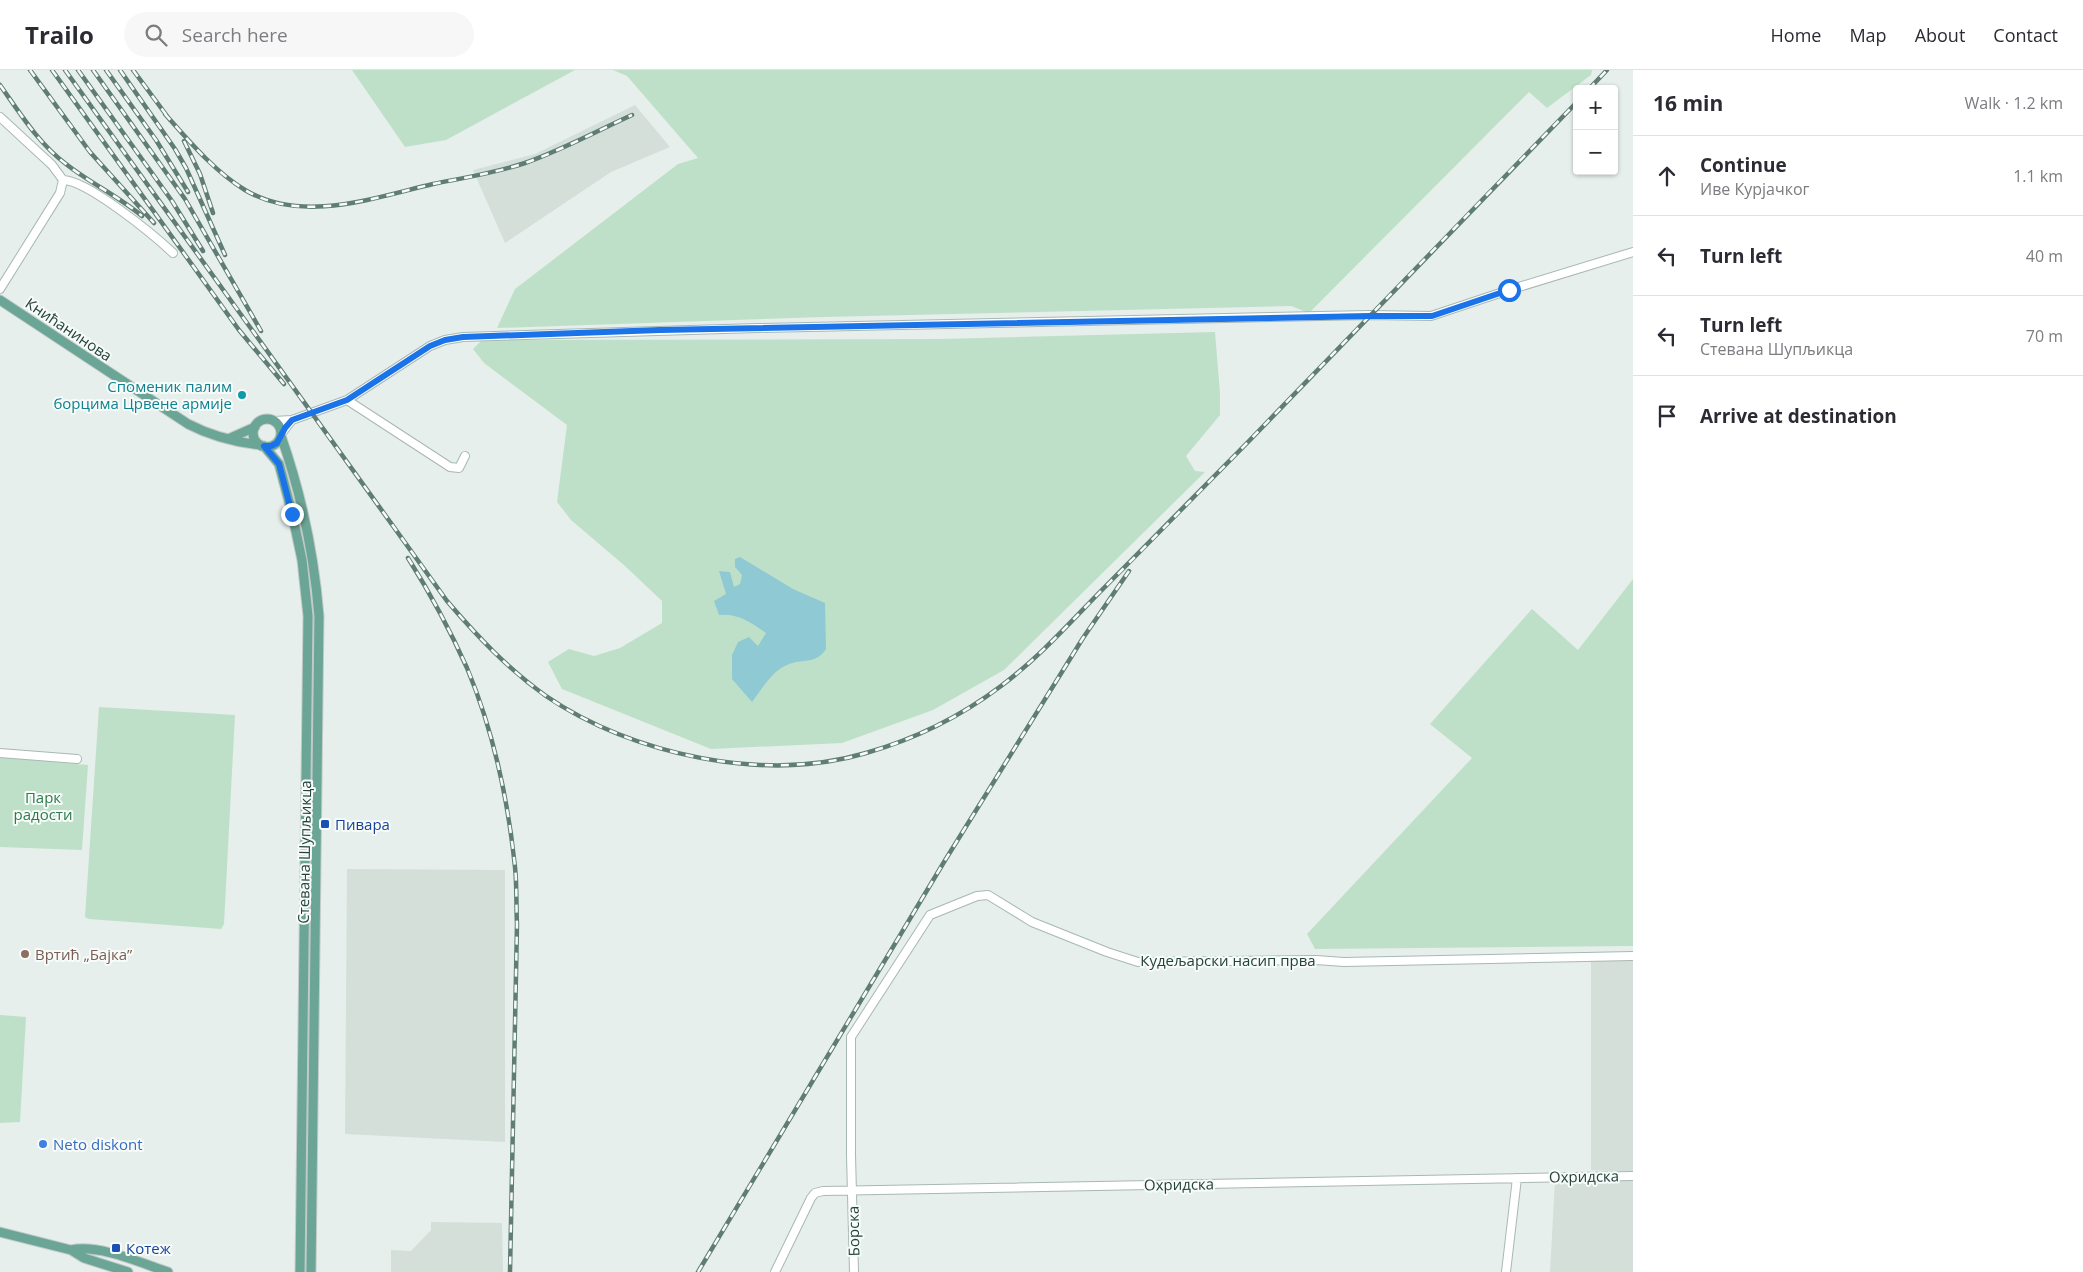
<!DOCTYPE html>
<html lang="en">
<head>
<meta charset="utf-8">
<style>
	body { margin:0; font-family:"Open Sans",sans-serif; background:#f7f7f7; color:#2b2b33 }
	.controls { position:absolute; right:15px; top:15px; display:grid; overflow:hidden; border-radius:5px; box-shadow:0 1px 4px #0004 }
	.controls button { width:45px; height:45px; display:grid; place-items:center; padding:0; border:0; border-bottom:1px solid #e1e1e2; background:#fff; color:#2b2b33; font:25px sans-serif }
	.stop { position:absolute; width:15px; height:15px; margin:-11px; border:4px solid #1a73e8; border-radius:50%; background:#fff }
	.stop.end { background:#1a73e8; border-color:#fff; box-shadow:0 1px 5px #0008 }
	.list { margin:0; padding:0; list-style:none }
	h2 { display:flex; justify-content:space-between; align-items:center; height:65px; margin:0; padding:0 20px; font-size:21px }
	h2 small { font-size:16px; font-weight:400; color:#7c7c81 }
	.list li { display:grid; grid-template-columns:32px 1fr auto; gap:15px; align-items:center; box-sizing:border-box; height:80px; padding:0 20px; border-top:1px solid #e1e1e2 }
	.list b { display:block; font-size:19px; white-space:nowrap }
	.list p { margin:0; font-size:16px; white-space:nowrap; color:#7c7c81 }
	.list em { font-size:16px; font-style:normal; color:#7c7c81 }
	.icon { flex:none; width:28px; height:28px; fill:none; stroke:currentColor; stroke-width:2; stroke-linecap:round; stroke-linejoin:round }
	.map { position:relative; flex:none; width:1633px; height:1202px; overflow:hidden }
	header { display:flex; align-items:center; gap:30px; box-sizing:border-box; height:70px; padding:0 25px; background:#fff; border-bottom:1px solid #e1e1e2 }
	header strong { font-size:24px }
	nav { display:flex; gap:28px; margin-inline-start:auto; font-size:18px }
	.search { width:350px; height:45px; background:#f7f7f7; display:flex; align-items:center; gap:12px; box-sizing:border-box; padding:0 18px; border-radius:28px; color:#7c7c81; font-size:19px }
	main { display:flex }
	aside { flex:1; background:#fff }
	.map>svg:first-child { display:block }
</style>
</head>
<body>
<header>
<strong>Trailo</strong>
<div class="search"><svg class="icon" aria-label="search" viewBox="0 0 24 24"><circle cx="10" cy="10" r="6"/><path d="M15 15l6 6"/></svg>Search here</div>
<nav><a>Home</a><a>Map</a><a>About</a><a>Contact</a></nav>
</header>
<main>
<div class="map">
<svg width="1633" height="1202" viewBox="0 0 1633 1202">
	<rect width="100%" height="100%" fill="#e6efeb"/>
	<path fill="#d4dfda" d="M 635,35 L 670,77 L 611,102 L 505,173 L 473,100 L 535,84 Z
		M 347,799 L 505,800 L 505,1072 L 345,1064 Z
		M 1633,889 L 1633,1102 L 1591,1100 L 1591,891 Z
		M 1633,1110 L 1633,1202 L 1550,1202 L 1555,1111 Z
		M 431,1152 L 502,1153 L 503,1202 L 391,1202 L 391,1180 L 411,1181 L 431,1160 Z"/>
	<path fill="#bfe0c8" d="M 352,0 L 575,0 L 446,70 L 405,77 Z
		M 613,0 L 1592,0 L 1591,5 L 1547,38 L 1529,22 L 1309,243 L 1291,236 L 824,247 L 497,258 L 515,219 L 678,94 L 698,88 L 627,6 Z
		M 1215,262 L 1220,323 L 1220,345 L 1186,386 L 1195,401 L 1205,402 L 1004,600 L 933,640 L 842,673 L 711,679 L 562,619 L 548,592 L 569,579 L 594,586 L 620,578 L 662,553 L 662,531 L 625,496 L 571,450 L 557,432 L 567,355 L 484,293 L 473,279 L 482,270 L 941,269 Z
		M 1633,509 L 1633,876 L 1315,879 L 1307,864 L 1472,688 L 1430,654 L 1532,539 L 1578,580 Z
		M 99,637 L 235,645 L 224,854 L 221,859 L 89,849 L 85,847 Z
		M 0,687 L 88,695 L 82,780 L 0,777 Z
		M 0,945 L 26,947 L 20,1052 L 0,1053 Z"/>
	<path fill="#8ec9d4" d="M 740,487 L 793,519 L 825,533 L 826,579 C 816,595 802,588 787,595 C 772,601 762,619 752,632 L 732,609 L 732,585 L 738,572 L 749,567 L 758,576 L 766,563 C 752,553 738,543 719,545 L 714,531 L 726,524 L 719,501 L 730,502 L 734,517 L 740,514 L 742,505 L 735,497 L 735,489 Z"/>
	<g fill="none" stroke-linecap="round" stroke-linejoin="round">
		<defs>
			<path id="minor" d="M 0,47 L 52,95 L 63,110
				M 63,110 C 87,110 154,165 173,183
				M 0,219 L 60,123 L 63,110
				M 347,330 L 450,397 L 459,398 L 465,386
				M 274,351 L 292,350 L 347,330 L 430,276 L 445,270 L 463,267 L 757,258 L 1370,245 L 1431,246 L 1509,220 L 1633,182
				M 281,364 L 292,350
				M 0,683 L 77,689
				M 775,1202 L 811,1128 L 815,1123 L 823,1121 L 1633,1106
				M 854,1202 L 851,1085 L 851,967 L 930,845 L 977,826 L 988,825 L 1032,852 L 1107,882 L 1138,892 L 1316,890 L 1344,892 L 1633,886
				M 1506,1202 L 1517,1108"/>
			<path id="major" d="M 0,230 L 188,354 C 211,366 234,372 260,375
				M253 363a14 14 0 1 1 28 0a14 14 0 1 1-28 0Z
				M 281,366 C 302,426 314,484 319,546 L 311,1202
				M 228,369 L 255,357
				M 264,376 L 279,394 L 292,443 L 302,490 L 308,546 L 300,1202
				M 0,1162 L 71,1180 L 84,1188 L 128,1202
				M 71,1180 C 99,1174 141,1193 168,1202"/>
		</defs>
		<use href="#minor" stroke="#a8b8b2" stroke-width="10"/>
		<use href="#major" stroke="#c2cac8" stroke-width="11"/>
		<use href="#minor" stroke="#fff" stroke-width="8"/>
		<use href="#major" stroke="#6aa596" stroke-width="9"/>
		<defs>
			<path id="rail" d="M 30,0 L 90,82 L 154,153
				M 52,0 L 239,260 L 284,314
				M 65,0 L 447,531 C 477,566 508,599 546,626 C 632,685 765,713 866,683 C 915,669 960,647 1001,616 C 1036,590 1066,557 1096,526 C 1147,475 1198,423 1249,371 C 1358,258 1467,145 1577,32
				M 78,0 L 172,131 L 203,181
				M 93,0 L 185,129 L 261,261
				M 106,0 L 156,70 L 188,122
				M 120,0 L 175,79 L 186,98 L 225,185
				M 133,0 L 170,50
				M 0,15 C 20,43 38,73 66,94 C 90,113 118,126 142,146
				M 1589,19 L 1607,0
				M 165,44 C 189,71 214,101 245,120 C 302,154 373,128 433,114 C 463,108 495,103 525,93 C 562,80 597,61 632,45
				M 184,71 L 200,104 L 213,143
				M 408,488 C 430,523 450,560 467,598 C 493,660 508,730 515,797 C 517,816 516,835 517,854 L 510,1202
				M 698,1202 L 944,792 L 1083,568 L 1129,501"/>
		</defs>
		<use href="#rail" stroke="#5f7d75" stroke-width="4.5"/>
		<use href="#rail" stroke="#f7fbf9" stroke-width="2.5" stroke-dasharray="8" stroke-linecap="butt"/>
	</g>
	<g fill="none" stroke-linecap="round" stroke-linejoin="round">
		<path stroke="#1a73e8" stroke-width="6" d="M 292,444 L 279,394 L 264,376 L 271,376 L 277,373 L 285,358 L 292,350 L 347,330 L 430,276 L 445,270 L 463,267 L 660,260 L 1370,246 L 1432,246 L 1509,220"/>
	</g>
	<circle fill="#0f9aa8" stroke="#f7fbf9" stroke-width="2" cx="242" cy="325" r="5"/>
	<g fill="#1a4fb4" stroke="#f7fbf9" stroke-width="2">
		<rect x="320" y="749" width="10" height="10" rx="2.5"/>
		<rect x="111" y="1173" width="10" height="10" rx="2.5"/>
	</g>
	<circle fill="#8d6e63" stroke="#f7fbf9" stroke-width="2" cx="25" cy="884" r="5"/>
	<circle fill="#3f7fe0" stroke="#f7fbf9" stroke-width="2" cx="43" cy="1074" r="5"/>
	<g text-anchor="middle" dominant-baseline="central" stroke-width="4" stroke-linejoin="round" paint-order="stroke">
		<g font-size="15" fill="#24423a" stroke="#f7fbf9">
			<text transform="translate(69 259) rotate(34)">Книћанинова</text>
			<text transform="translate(304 782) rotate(-89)">Стевана Шупљикца</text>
			<text x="1228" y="890">Кудељарски насип прва</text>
			<text transform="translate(1584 1106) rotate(-1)">Охридска</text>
			<text transform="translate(1179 1114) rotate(-1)">Охридска</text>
			<text transform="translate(853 1161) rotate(-91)">Борска</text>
		</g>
		<g font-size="15" fill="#0d838f" stroke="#f7fbf9" text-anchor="end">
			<text x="232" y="316">Споменик палим<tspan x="232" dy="17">борцима Црвене армије</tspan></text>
		</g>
		<g font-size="15" fill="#2d7a4b" stroke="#f7fbf9">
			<text x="43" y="727">Парк<tspan x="43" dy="17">радости</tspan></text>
		</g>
		<g font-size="15" fill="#164399" stroke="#f7fbf9" text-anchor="start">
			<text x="335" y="754">Пивара</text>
			<text x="126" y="1178">Котеж</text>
		</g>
		<g font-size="15" fill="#785e54" stroke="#f7fbf9" text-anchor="start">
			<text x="35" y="884">Вртић „Бајка”</text>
		</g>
		<g font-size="15" fill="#366cbe" stroke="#f7fbf9" text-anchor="start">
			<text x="53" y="1074">Neto diskont</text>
		</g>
	</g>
</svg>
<div class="controls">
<button>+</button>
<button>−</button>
</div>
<div class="stop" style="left:1509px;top:220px"></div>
<div class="stop end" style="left:292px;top:444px"></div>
</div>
<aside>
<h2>16 min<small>Walk · 1.2 km</small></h2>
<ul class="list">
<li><svg class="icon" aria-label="ahead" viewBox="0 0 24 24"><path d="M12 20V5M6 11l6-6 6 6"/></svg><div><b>Continue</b><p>Иве Курјачког</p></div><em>1.1 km</em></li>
<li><svg class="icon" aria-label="left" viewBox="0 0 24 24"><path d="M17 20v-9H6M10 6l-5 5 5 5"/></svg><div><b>Turn left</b></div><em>40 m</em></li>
<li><svg class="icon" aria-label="left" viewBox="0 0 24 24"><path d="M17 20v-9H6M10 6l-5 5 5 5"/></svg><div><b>Turn left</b><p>Стевана Шупљикца</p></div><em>70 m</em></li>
<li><svg class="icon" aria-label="arrive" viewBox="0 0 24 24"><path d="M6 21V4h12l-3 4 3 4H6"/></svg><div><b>Arrive at destination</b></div></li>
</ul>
</aside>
</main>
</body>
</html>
